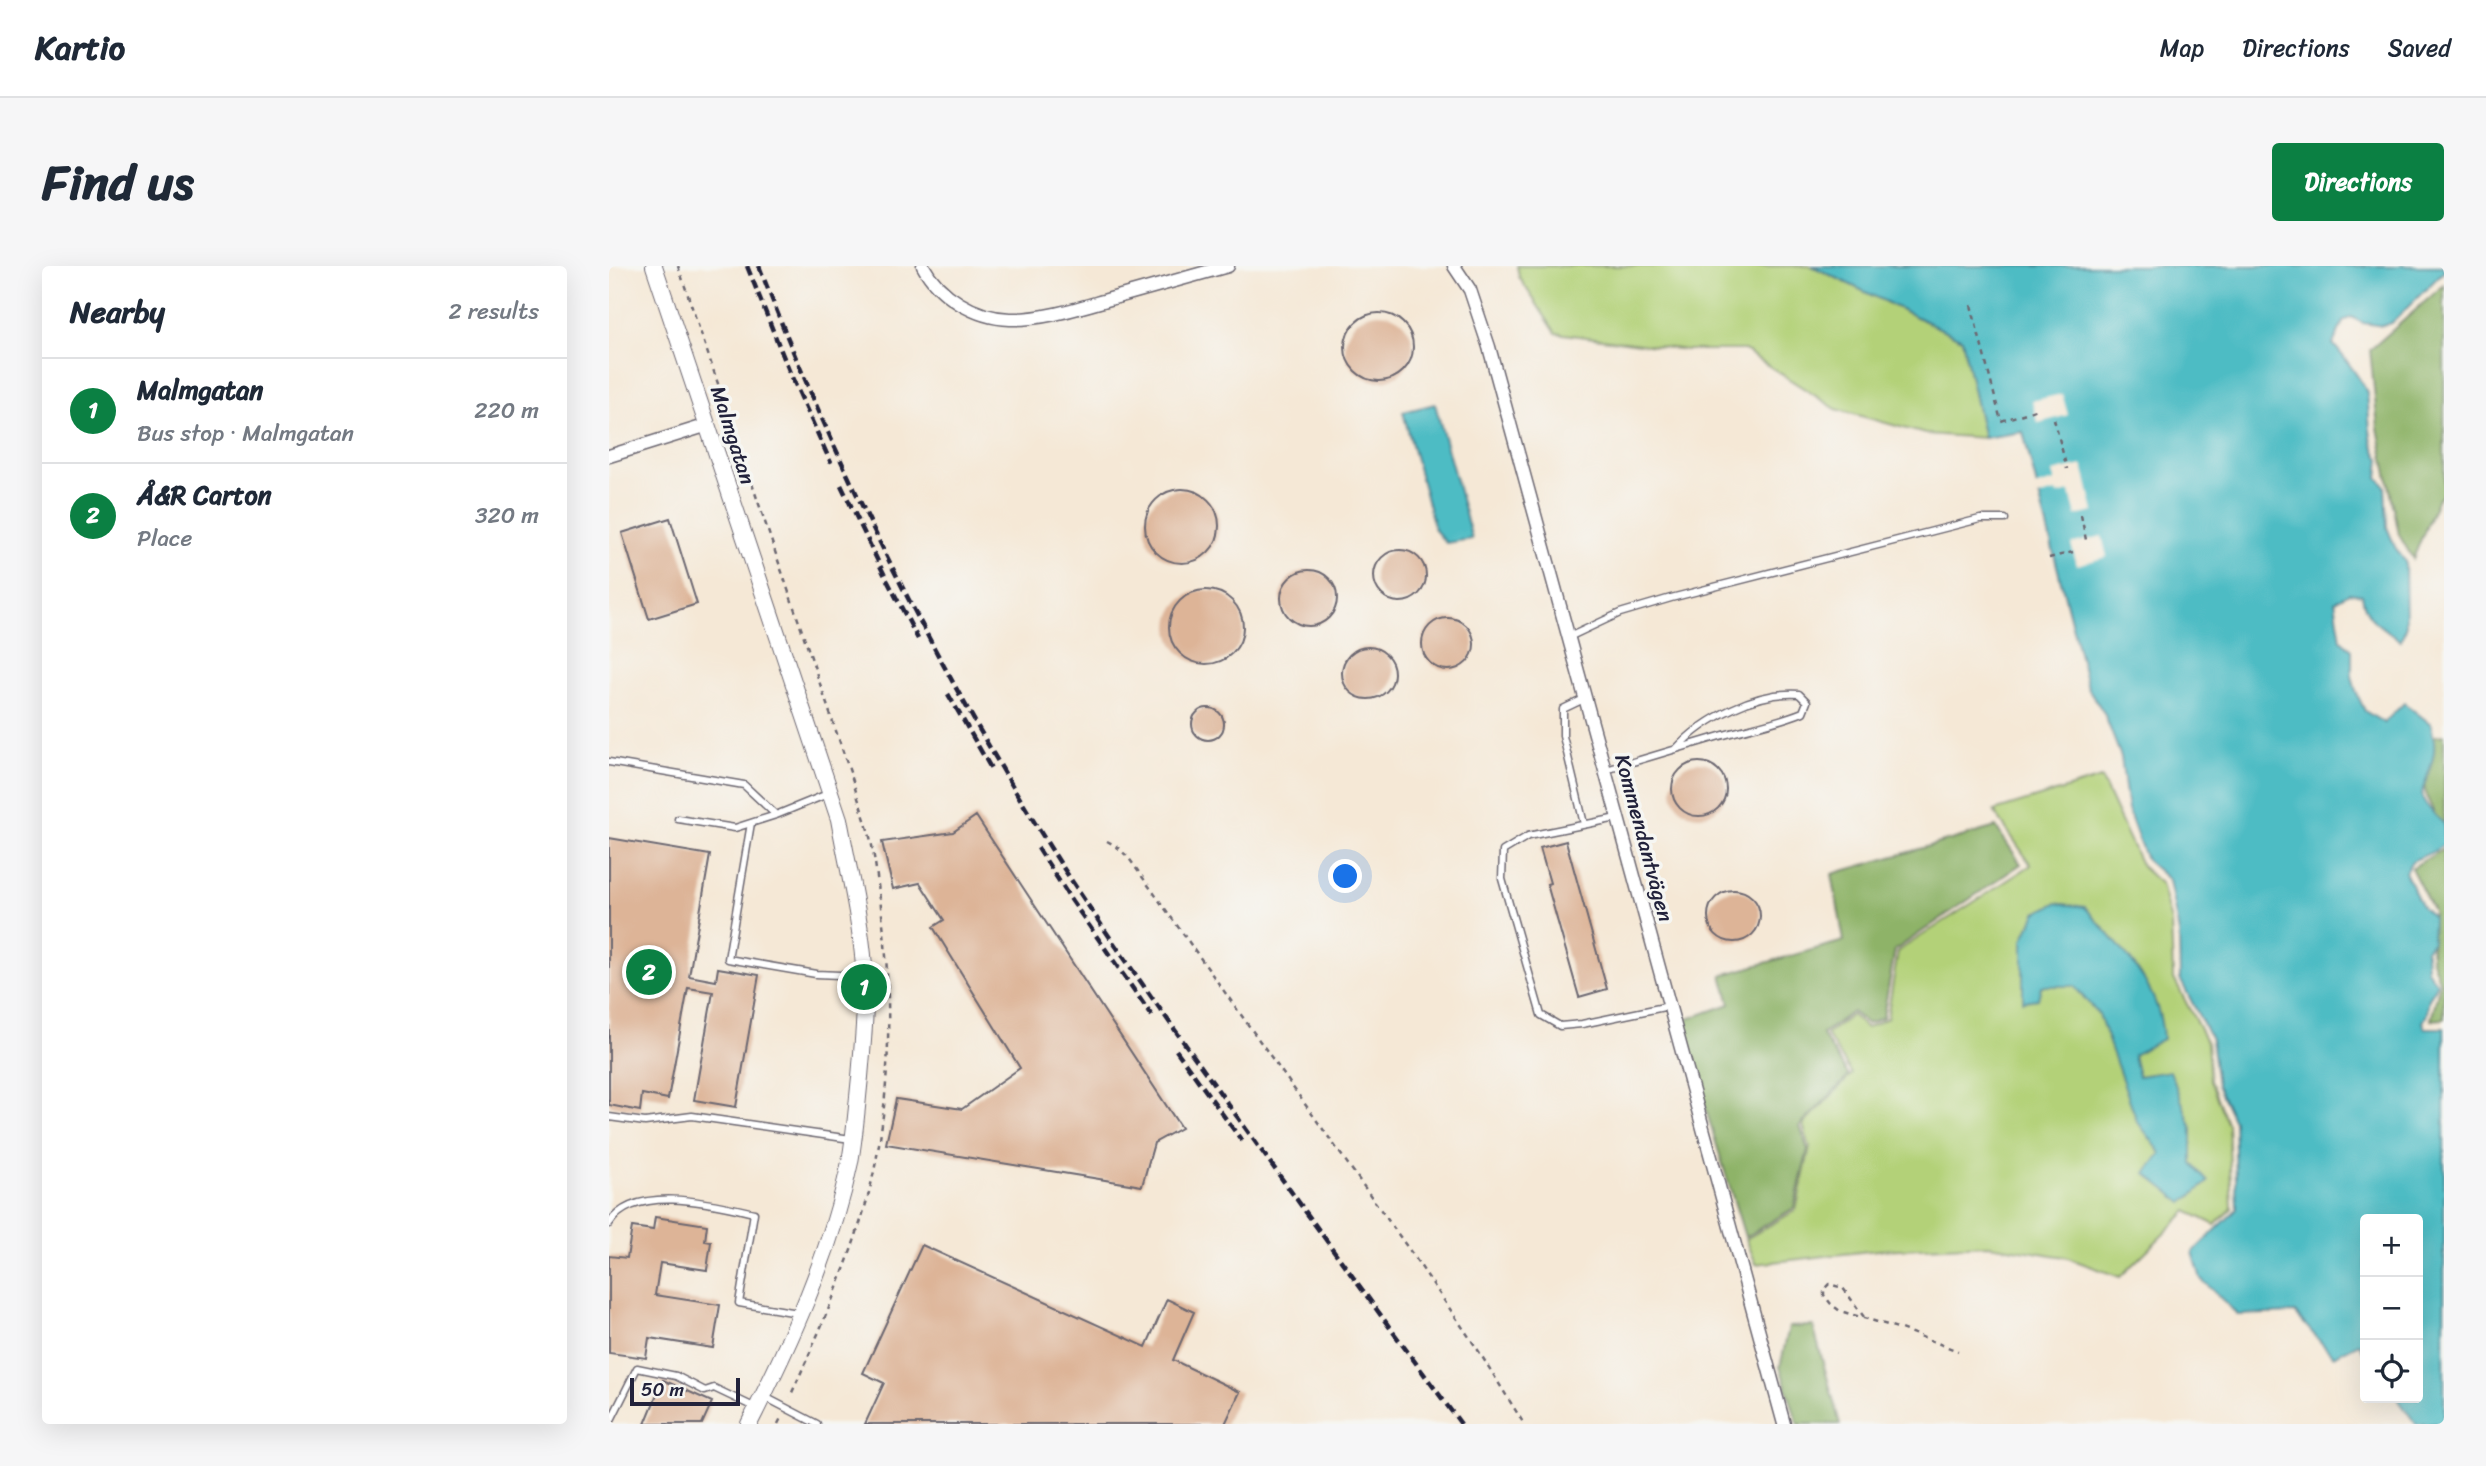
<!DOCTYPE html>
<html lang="en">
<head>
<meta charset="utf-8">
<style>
	body { margin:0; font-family:Sriracha,sans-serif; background:#f6f6f7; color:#1f2937 }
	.controls { position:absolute; right:21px; bottom:21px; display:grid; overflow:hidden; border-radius:7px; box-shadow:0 7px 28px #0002 }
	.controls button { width:63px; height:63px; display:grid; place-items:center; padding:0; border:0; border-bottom:2px solid #e0e1e3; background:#fff; color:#1f2937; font:35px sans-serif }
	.scale { position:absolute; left:21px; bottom:18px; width:110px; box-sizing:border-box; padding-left:7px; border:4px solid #22223b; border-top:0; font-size:19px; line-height:24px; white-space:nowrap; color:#22223b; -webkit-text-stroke:5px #f6f6f2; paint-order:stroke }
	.you { position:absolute; left:737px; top:611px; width:24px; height:24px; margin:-18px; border:5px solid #fff; border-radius:50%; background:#1a73e8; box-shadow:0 0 0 10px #1a73e833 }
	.badge { display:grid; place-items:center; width:46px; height:46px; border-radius:50%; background:#0b8043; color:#fff; font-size:23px; font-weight:700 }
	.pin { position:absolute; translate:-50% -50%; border:4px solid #fff; box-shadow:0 2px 7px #0006 }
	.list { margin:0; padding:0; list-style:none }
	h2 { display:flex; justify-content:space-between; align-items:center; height:91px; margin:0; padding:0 28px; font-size:30px }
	h2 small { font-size:23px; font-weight:400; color:#747a83 }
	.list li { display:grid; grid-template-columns:46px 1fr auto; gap:21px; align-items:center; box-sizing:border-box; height:105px; padding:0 28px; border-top:2px solid #e0e1e3 }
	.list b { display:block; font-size:26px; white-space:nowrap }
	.list p { margin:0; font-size:23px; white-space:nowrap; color:#747a83 }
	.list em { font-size:23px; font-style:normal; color:#747a83 }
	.icon { flex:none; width:38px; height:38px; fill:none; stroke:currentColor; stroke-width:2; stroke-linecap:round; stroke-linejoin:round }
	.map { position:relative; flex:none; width:1835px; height:1158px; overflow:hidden; border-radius:7px }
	header { display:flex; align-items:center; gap:42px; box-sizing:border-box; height:98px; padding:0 35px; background:#fff; border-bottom:2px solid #e0e1e3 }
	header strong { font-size:33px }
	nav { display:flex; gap:38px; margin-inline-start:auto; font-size:24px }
	.intro { display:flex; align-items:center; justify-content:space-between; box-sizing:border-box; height:168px; padding:0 42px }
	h1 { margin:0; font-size:49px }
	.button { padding:18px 32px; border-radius:7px; background:#0b8043; color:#fff; font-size:24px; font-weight:700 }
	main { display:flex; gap:42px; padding:0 42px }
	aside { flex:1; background:#fff; border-radius:7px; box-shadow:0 7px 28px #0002 }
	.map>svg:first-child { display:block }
</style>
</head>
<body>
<header>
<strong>Kartio</strong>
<nav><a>Map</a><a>Directions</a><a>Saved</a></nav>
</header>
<div class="intro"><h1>Find us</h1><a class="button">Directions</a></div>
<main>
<aside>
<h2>Nearby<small>2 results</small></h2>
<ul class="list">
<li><span class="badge">1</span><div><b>Malmgatan</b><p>Bus stop · Malmgatan</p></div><em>220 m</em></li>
<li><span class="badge">2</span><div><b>Å&amp;R Carton</b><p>Place</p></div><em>320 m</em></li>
</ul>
</aside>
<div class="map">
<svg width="1835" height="1158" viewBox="0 0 1835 1158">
	<rect width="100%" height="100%" fill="#f6f6f2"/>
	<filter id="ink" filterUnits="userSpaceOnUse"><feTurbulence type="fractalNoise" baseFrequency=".0143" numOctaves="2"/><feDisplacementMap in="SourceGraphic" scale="14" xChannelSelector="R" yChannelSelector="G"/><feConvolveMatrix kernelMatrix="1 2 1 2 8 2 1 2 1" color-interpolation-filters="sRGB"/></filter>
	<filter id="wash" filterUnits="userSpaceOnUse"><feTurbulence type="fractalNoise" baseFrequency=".00686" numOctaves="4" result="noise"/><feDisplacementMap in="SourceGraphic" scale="28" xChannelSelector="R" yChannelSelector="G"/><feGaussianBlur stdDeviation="1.57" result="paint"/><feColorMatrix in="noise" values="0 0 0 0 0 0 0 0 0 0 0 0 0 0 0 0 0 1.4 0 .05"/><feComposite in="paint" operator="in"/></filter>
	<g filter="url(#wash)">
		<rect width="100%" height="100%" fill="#f5e8d6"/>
		<path fill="#b3d178" stroke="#6a7a5a" stroke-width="2" d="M 908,0 L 1203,0 L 1353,73 L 1375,172 L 1316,168 L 1227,143 L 1135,84 L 1077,84 L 947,67 L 910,11 Z
			M 1492,512 L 1533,601 L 1552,618 L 1562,656 L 1564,711 L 1598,777 L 1601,815 L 1619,859 L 1623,942 L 1606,959 L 1578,945 L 1511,1011 L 1456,991 L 1380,979 L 1269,984 L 1147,998 L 1137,973 L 1187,944 L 1201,881 L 1194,859 L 1243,808 L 1217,768 L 1243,749 L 1257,762 L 1278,752 L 1289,685 L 1422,599 L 1385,545 Z"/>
		<path fill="#8eb368" stroke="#586a52" stroke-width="2" d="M 1835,19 L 1835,226 L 1829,232 L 1804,293 L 1790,269 L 1769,162 L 1761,84 Z
			M 1835,469 L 1835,568 L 1818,532 L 1805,473 Z
			M 1387,561 L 1412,598 L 1286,684 L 1274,751 L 1258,758 L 1243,746 L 1213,768 L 1240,810 L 1191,860 L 1199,884 L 1185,942 L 1136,971 L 1070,756 L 1121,738 L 1113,709 L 1235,675 L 1223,608 Z
			M 1835,583 L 1835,753 L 1822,754 L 1831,717 L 1822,691 L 1824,645 L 1802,602 Z
			M 1204,1060 L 1231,1158 L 1189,1158 L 1171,1101 L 1180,1061 Z"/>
		<path fill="#4ebcc4" stroke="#386f80" stroke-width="2" d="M 1203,0 L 1835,0 L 1835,5 L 1783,57 L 1774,60 L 1754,57 L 1742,51 L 1734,56 L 1724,78 C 1731,86 1757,119 1758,128 C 1761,149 1758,175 1771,193 L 1769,211 L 1776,220 L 1778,261 L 1786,281 L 1796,295 L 1797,362 L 1791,375 C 1772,357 1757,358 1753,329 L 1740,327 L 1726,335 L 1732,374 L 1743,384 L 1743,410 L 1747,426 L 1756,445 L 1775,457 L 1795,437 L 1822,458 C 1824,469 1827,480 1824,491 C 1816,530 1800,524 1835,558 L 1835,578 L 1826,585 L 1803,595 L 1796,606 L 1813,641 L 1824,651 L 1823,676 L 1817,683 L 1818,704 L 1828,717 C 1827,724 1822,727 1820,733 C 1817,744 1821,745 1814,756 L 1816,762 L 1835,762 L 1835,1158 L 1807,1158 L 1788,1132 L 1809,1132 L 1809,953 L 1756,953 L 1756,1088 L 1750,1077 L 1724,1090 L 1686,1047 L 1629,1049 L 1592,1013 L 1584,986 L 1628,943 L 1625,855 L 1608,819 L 1602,773 L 1571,713 L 1570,667 L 1560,614 L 1537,594 L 1519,544 L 1512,491 L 1495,447 L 1479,422 L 1414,166 L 1375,172 L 1353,73 Z
			M 826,138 L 863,273 L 837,277 L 826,264 L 794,146 Z
			M 1447,637 L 1476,641 C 1509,680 1552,718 1554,773 L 1524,789 L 1529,810 L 1561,805 L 1583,862 L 1583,898 L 1599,916 L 1574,937 L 1537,908 L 1552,887 L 1528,855 L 1490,749 L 1465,720 L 1432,720 L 1429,733 L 1414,735 L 1414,674 L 1427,647 Z"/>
		<path fill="#f5e8d6" d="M 1453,128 L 1459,149 L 1429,157 L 1423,135 Z
			M 1474,199 L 1485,246 L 1467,250 L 1461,226 L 1448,229 L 1447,226 L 1427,231 L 1425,221 L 1446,215 L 1444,206 Z
			M 1493,270 L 1498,291 L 1468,299 L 1462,278 Z"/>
		<g id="blocks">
			<path fill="#ddb497" d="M736 81a34 34 0 1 1 68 0a34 34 0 1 1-68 0Z
				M536 260a37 37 0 1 1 74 0a37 37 0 1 1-74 0Z
				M 61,252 L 88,338 L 40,353 L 13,267 Z
				M765 310a26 26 0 1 1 52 0a26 26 0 1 1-52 0Z
				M672 332a28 28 0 1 1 56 0a28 28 0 1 1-56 0Z
				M560 361a37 37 0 1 1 74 0a37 37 0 1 1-74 0Z
				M813 378a26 26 0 1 1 52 0a26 26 0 1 1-52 0Z
				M733 407a26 26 0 1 1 52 0a26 26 0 1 1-52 0Z
				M583 458a16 16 0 1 1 32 0a16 16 0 1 1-32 0Z
				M1063 523a27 27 0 1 1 54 0a27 27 0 1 1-54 0Z
				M 367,550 L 572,862 L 545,877 L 533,920 L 277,878 L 287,833 L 353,843 L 411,802 L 324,661 L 335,654 L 311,617 L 284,623 L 273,576 L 344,566 Z
				M 0,572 L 101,589 L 80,710 L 107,715 L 109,702 L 150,709 L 127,841 L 85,834 L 104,726 L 79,722 L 59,833 L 33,828 L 31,845 L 0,839 Z
				M 957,575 L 998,723 L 970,731 L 938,618 L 941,617 L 931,582 Z
				M1099 650a26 26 0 1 1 52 0a26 26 0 1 1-52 0Z
				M 46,951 L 98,959 L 96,975 L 102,976 L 98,1004 L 51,997 L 46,1029 L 111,1039 L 104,1082 L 40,1072 L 37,1092 L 0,1087 L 0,990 L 18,992 L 23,961 L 44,964 Z
				M 313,979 L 537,1081 L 558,1033 L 585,1046 L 564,1094 L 631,1126 L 616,1158 L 256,1158 L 275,1117 L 254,1107 Z
				M 54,1114 L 103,1136 L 93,1158 L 36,1158 Z"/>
		</g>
	</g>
	<g filter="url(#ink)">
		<use href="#blocks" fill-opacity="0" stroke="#6c6771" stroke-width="2"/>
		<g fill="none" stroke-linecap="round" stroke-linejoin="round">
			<defs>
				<path id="service" d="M 960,371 L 1011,347 L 1062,332 L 1371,253 L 1396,253
					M 0,496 L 135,519 L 167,549
					M 997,504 C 1035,493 1073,481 1111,470 C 1139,462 1167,457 1194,446 L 1198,436 L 1190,428 C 1148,425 1095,452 1067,483
					M 1008,552 L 919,570 L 894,585 L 893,613 L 932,749 L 951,760 L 973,758 L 1060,740
					M 69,553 L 126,562 L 167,549 L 221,527
					M 142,557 L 119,693 L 207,708 L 254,710
					M 975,558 L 954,470 L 954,443 L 977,432
					M 0,851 L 36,856 L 83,850 L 242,873
					M 0,958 C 25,917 106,938 145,947 L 130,1037 L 189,1047
					M 154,1130 L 208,1158
					M 0,1158 L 28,1102 L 67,1110 L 96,1125 L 105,1122 L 147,1142"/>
				<path id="minor" d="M 314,0 C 330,30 366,52 401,53 C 434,54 469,42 501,33 C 540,22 580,11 619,0
					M 845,0 L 861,24 L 880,81 L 1175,1158
					M 0,190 L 99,159"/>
				<path id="tertiary" d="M 45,0 L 230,553 C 239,602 251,650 255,700 C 258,736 254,775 251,811 C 248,839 246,868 241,896 C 222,987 182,1075 140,1158"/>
			</defs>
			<use href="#service" stroke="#6c6771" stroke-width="9"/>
			<use href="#minor" stroke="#6c6771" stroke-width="15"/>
			<use href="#tertiary" stroke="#6c6771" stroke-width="18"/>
			<path stroke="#6c6771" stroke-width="2.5" stroke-dasharray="5 5" stroke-linecap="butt" d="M 69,0 L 244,515 C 249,534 256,552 261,571 C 266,591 268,613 271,633 C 284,725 283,844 258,934 C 239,1001 210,1067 181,1131
				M 1362,39 L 1392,155 L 1426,144
				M 1445,153 L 1458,203
				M 1472,249 L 1477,274
				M 1440,292 L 1464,286
				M 498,575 L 507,580 L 519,591 L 804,989 L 869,1084 L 915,1158
				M 1255,1051 L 1234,1022 L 1220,1018 L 1215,1023 L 1215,1029 L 1222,1038 L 1231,1045 L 1292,1063 L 1349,1085
				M 169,1158 L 173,1150"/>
			<use href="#service" stroke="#fff" stroke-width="6"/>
			<use href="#minor" stroke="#fff" stroke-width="12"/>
			<use href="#tertiary" stroke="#fff" stroke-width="16"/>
			<path stroke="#22223b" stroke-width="4.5" stroke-dasharray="10 5" stroke-linecap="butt" d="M 138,0 L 181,107 L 222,197
				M 150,0 C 225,195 319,384 429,562 C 488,657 554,747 619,838 C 696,945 773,1052 852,1158
				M 232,219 L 278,314 L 309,373
				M 339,428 L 383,504
				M 429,582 L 463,635 L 543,750
				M 567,784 L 633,875"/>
		</g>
	</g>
	<g text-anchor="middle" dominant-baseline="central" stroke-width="7" stroke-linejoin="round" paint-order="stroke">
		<g font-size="21" fill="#22223b" stroke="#f6f6f2">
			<text transform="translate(124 169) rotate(72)">Malmgatan</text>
			<text transform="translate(1035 572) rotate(75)">Kommendantvägen</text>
		</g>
	</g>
</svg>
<div class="controls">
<button>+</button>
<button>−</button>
<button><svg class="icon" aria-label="locate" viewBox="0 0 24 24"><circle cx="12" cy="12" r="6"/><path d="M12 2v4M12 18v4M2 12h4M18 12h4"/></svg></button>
</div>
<div class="scale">50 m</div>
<div class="you"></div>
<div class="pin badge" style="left:255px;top:721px">1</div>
<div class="pin badge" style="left:40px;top:706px">2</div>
</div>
</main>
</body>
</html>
